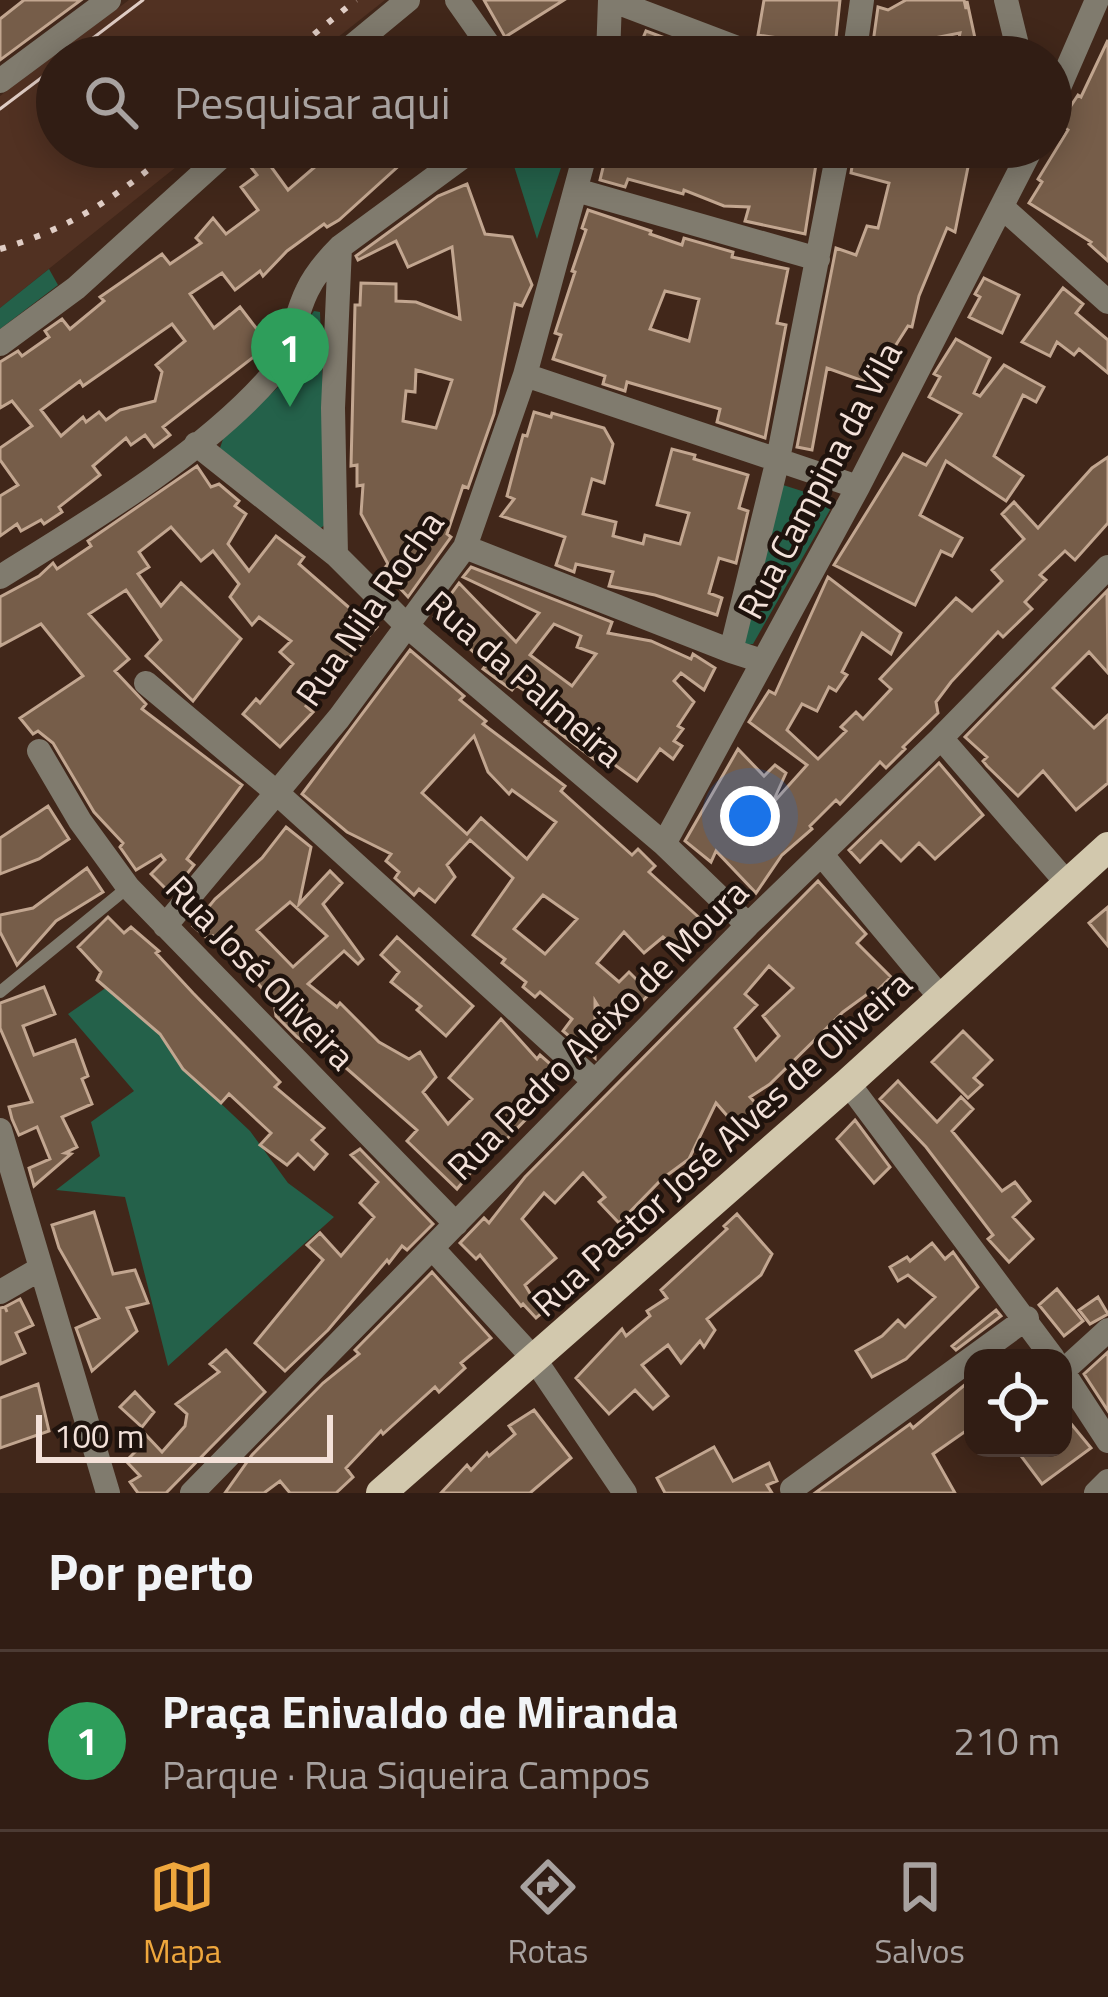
<!DOCTYPE html>
<html lang="pt">
<head>
<meta charset="utf-8">
<style>
	body { margin:0; font-family:"Titillium Web",sans-serif; background:#39261d; color:#f1f3f6 }
	.controls { position:absolute; right:36px; bottom:36px; display:grid; overflow:hidden; border-radius:24px; box-shadow:0 6px 30px #0003 }
	.controls button { width:108px; height:108px; display:grid; place-items:center; padding:0; border:0; border-bottom:3px solid #4c3b34; background:#311d14; color:#f1f3f6; font:60px sans-serif }
	.scale { position:absolute; left:36px; bottom:30px; width:297px; box-sizing:border-box; padding-left:12px; border:6px solid #f3e1d9; border-top:0; font-size:33px; line-height:42px; white-space:nowrap; color:#f3e1d9; -webkit-text-stroke:9px #1f130d; paint-order:stroke }
	.you { position:absolute; left:750px; top:816px; width:42px; height:42px; margin:-30px; border:9px solid #fff; border-radius:50%; background:#1a73e8; box-shadow:0 0 0 18px #1a73e833 }
	.badge { display:grid; place-items:center; width:78px; height:78px; border-radius:50%; background:#efa73d; color:#fff; font-size:39px; font-weight:700 }
	.pin { position:absolute; translate:-50% -99px; filter:drop-shadow(0 3px 6px #0008) }
	.pin::after { content:''; position:absolute; top:63px; width:42px; height:36px; background:inherit; clip-path:polygon(0 0,100% 0,50% 100%) }
	.list { margin:0; padding:0; list-style:none }
	h2 { display:flex; justify-content:space-between; align-items:center; height:156px; margin:0; padding:0 48px; font-size:51px }
	h2 small { font-size:39px; font-weight:400; color:#a8a2a0 }
	.list li { display:grid; grid-template-columns:78px 1fr auto; gap:36px; align-items:center; box-sizing:border-box; height:180px; padding:0 48px; border-top:3px solid #4c3b34 }
	.list b { display:block; font-size:45px; white-space:nowrap }
	.list p { margin:0; font-size:39px; white-space:nowrap; color:#a8a2a0 }
	.list em { font-size:39px; font-style:normal; color:#a8a2a0 }
	.icon { flex:none; width:66px; height:66px; fill:none; stroke:currentColor; stroke-width:2; stroke-linecap:round; stroke-linejoin:round }
	.map { position:relative; flex:none; width:1108px; height:1493px; overflow:hidden }
	.search { position:absolute; background:#311d14; box-shadow:0 6px 30px #0003; left:36px; right:36px; top:36px; height:132px; display:flex; align-items:center; gap:30px; box-sizing:border-box; padding:0 42px; border-radius:66px; color:#a8a2a0; font-size:45px }
	.sheet { height:336px; background:#311d14 }
	nav { display:flex; justify-content:space-around; align-items:center; box-sizing:border-box; height:168px; border-top:3px solid #4c3b34; background:#311d14; font-size:33px; color:#a8a2a0 }
	nav a { display:grid; justify-items:center; gap:6px }
	nav .on { color:#efa73d }
	.map>svg:first-child { display:block }
</style>
</head>
<body>
<div class="map">
<svg width="1108" height="1493" viewBox="0 0 1108 1493">
	<rect width="100%" height="100%" fill="#41271a"/>
	<path fill="#513122" d="M 129,0 L 385,0 L 313,57 L 57,57 L 57,147 L 201,147 L 0,308 L 0,96 Z"/>
	<path fill="#24614a" d="M 508,147 L 568,147 L 537,239 Z
		M 49,269 L 58,285 L 0,329 L 0,308 Z
		M 314,311 L 320,312 L 328,523 L 316,531 L 220,448 L 223,439 L 291,375 L 295,339 Z
		M 783,485 L 824,498 L 830,510 L 753,644 L 744,645 Z
		M 107,987 L 160,1034 L 179,1064 L 250,1131 L 288,1183 L 334,1217 L 168,1366 L 125,1197 L 56,1190 L 100,1156 L 91,1122 L 134,1091 L 68,1014 Z"/>
	<path fill="#765d49" stroke="#c2a690" stroke-width="3" fill-rule="evenodd" d="M 24,0 L 81,0 L 0,60 L 0,19 Z
		M 484,0 L 564,0 L 505,37 Z
		M 764,0 L 840,0 L 834,57 L 797,57 L 798,41 L 758,35 Z
		M 906,0 L 964,0 L 966,9 L 967,1 L 979,57 L 955,57 L 960,33 L 904,44 L 901,57 L 871,57 L 878,7 L 888,10 Z
		M 646,31 L 681,44 L 677,57 L 635,57 Z
		M 1108,40 L 1108,261 L 1089,244 L 1091,242 L 1029,203 L 1042,182 L 1038,179 L 1068,130 L 1059,124 L 1078,95 L 1081,97 Z
		M 248,147 L 277,147 L 264,157 L 288,190 L 338,147 L 428,147 L 407,165 L 402,163 L 339,220 L 327,227 L 324,224 L 287,251 L 263,276 L 260,271 L 235,290 L 222,273 L 190,294 L 214,328 L 240,307 L 269,345 L 163,427 L 170,435 L 154,447 L 145,435 L 131,445 L 126,438 L 93,466 L 100,475 L 59,507 L 62,512 L 44,524 L 41,520 L 21,531 L 17,524 L 0,536 L 0,496 L 18,485 L 0,460 L 0,448 L 32,426 L 12,401 L 0,408 L 0,362 L 18,351 L 22,356 L 49,337 L 45,331 L 62,319 L 70,329 L 104,301 L 100,297 L 162,254 L 170,264 L 201,243 L 196,238 L 213,218 L 226,234 L 258,210 L 241,187 L 257,175 L 244,158 ZM 172,324 L 185,341 L 156,365 L 162,372 L 155,401 L 120,410 L 106,420 L 99,412 L 86,422 L 83,417 L 61,436 L 41,410 L 80,381 L 83,386 Z
		M 608,147 L 822,147 L 819,165 L 816,164 L 805,234 L 745,221 L 749,207 L 724,206 L 684,190 L 683,194 L 628,179 L 625,187 L 600,180 Z
		M 855,147 L 972,147 L 955,232 L 947,228 L 919,296 L 912,327 L 908,326 L 887,359 L 880,387 L 827,368 L 812,450 L 797,447 L 836,248 L 856,255 L 867,226 L 878,228 L 889,183 L 851,173 Z
		M 467,184 L 485,234 L 512,237 L 532,285 L 522,306 L 515,304 L 494,414 L 468,488 L 463,486 L 447,534 L 451,537 L 408,597 L 383,570 L 388,564 L 361,514 L 363,485 L 357,486 L 357,465 L 351,466 L 355,305 L 360,305 L 361,283 L 396,284 L 396,301 L 416,302 L 460,319 L 452,247 L 408,267 L 396,241 L 358,260 L 356,256 L 438,196 ZM 416,370 L 452,380 L 436,428 L 403,421 L 406,391 L 415,392 Z
		M 588,210 L 651,231 L 650,234 L 682,245 L 684,238 L 733,252 L 732,257 L 788,269 L 777,323 L 786,325 L 765,438 L 717,422 L 720,409 L 627,382 L 625,391 L 603,384 L 605,376 L 553,359 L 561,335 L 555,333 L 575,272 L 572,271 L 586,230 L 582,228 ZM 665,291 L 699,299 L 689,341 L 650,329 Z
		M 984,278 L 1019,295 L 1002,333 L 969,317 L 980,297 L 975,294 Z
		M 1063,288 L 1083,304 L 1076,313 L 1108,340 L 1108,373 L 1079,349 L 1074,355 L 1057,342 L 1050,356 L 1022,342 Z
		M 956,339 L 990,358 L 974,393 L 980,396 L 1004,365 L 1044,387 L 1036,402 L 1023,395 L 994,456 L 1023,476 L 1006,501 L 946,461 L 920,515 L 962,538 L 952,556 L 941,551 L 915,605 L 834,565 L 903,454 L 926,465 L 961,414 L 929,397 L 940,377 L 934,374 Z
		M 534,412 L 551,417 L 552,413 L 604,428 L 613,444 L 604,483 L 592,479 L 583,514 L 616,522 L 613,536 L 643,544 L 645,535 L 680,544 L 689,513 L 657,505 L 672,449 L 695,455 L 694,459 L 748,475 L 739,508 L 748,511 L 736,563 L 719,558 L 709,593 L 722,598 L 717,615 L 655,595 L 609,586 L 613,572 L 576,564 L 574,572 L 556,565 L 565,537 L 501,516 L 514,499 L 507,496 L 523,435 L 527,436 Z
		M 1108,457 L 1108,523 L 1075,560 L 1065,551 L 1040,575 L 1046,580 L 1025,602 L 1032,609 L 1003,637 L 998,632 L 951,682 L 936,702 L 938,713 L 903,747 L 905,749 L 886,768 L 880,762 L 840,804 L 836,800 L 810,826 L 812,829 L 782,855 L 756,893 L 716,851 L 711,862 L 685,841 L 738,749 L 764,776 L 775,765 L 786,773 L 772,804 L 807,765 L 749,722 L 769,691 L 775,694 L 828,577 L 901,633 L 891,654 L 862,633 L 842,672 L 847,675 L 836,691 L 829,687 L 817,711 L 802,704 L 787,730 L 818,759 L 846,731 L 841,727 L 856,712 L 863,719 L 891,689 L 880,679 L 956,598 L 972,611 L 1002,581 L 992,570 L 1024,539 L 1002,514 L 1014,502 L 1038,528 L 1092,468 Z
		M 197,466 L 211,487 L 219,484 L 239,501 L 235,506 L 246,514 L 228,544 L 249,571 L 276,536 L 304,557 L 299,564 L 361,618 L 363,615 L 377,627 L 306,706 L 313,712 L 280,747 L 243,714 L 256,699 L 260,703 L 293,664 L 280,652 L 291,641 L 259,617 L 252,625 L 230,597 L 239,584 L 213,551 L 201,561 L 171,527 L 139,552 L 149,567 L 138,574 L 161,606 L 181,583 L 241,639 L 193,701 L 146,656 L 161,640 L 126,590 L 89,614 L 129,659 L 115,671 L 146,704 L 142,709 L 242,785 L 187,859 L 194,865 L 171,894 L 151,874 L 165,860 L 161,855 L 136,870 L 120,847 L 123,843 L 94,812 L 53,743 L 38,731 L 33,734 L 20,718 L 83,676 L 41,624 L 0,646 L 0,597 L 39,576 L 53,563 L 57,569 L 91,546 L 88,541 Z
		M 471,567 L 612,622 L 608,633 L 651,641 L 691,659 L 693,654 L 715,668 L 704,690 L 681,673 L 674,681 L 694,702 L 678,726 L 683,729 L 674,741 L 682,746 L 673,759 L 660,749 L 637,781 L 608,760 L 603,766 L 545,722 L 554,710 L 516,685 L 512,690 L 483,669 L 487,664 L 434,617 L 459,583 L 516,642 L 539,613 L 463,577 ZM 554,624 L 581,636 L 577,647 L 596,654 L 572,686 L 530,655 Z
		M 1107,591 L 1108,673 L 1089,652 L 1053,688 L 1094,728 L 1108,715 L 1108,783 L 1076,810 L 1043,771 L 1018,796 L 987,766 L 983,761 L 987,757 L 965,737 Z
		M 410,650 L 464,696 L 460,700 L 486,721 L 483,724 L 565,786 L 561,791 L 632,855 L 638,849 L 655,866 L 649,872 L 705,923 L 680,951 L 663,937 L 644,953 L 624,932 L 597,963 L 619,982 L 629,972 L 650,993 L 614,1032 L 595,1001 L 595,1058 L 563,1031 L 572,1019 L 540,992 L 535,997 L 523,987 L 526,982 L 502,963 L 505,959 L 473,935 L 513,878 L 470,840 L 447,865 L 455,877 L 435,902 L 419,889 L 414,895 L 395,878 L 399,872 L 386,861 L 391,854 L 347,832 L 302,794 ZM 474,736 L 488,772 L 509,794 L 512,790 L 556,822 L 527,859 L 481,818 L 467,834 L 422,793 ZM 543,895 L 577,919 L 545,954 L 514,929 Z
		M 939,763 L 983,815 L 935,859 L 919,843 L 901,861 L 881,841 L 860,862 L 849,850 Z
		M 48,806 L 69,839 L 39,859 L 0,874 L 0,838 Z
		M 286,827 L 311,847 L 299,904 L 330,871 L 342,883 L 323,904 L 363,959 L 358,964 L 344,951 L 308,984 L 337,1007 L 340,1003 L 379,1042 L 409,1059 L 420,1052 L 436,1077 L 423,1092 L 448,1124 L 472,1099 L 449,1078 L 501,1019 L 537,1059 L 540,1055 L 562,1074 L 537,1100 L 541,1104 L 495,1151 L 491,1148 L 457,1189 L 407,1141 L 417,1130 L 321,1046 L 307,1036 L 303,1041 L 297,1037 L 276,1016 L 274,1002 L 245,969 L 213,936 L 209,940 L 193,926 L 215,899 L 262,858 ZM 290,902 L 327,936 L 293,967 L 257,930 Z
		M 87,868 L 103,892 L 56,921 L 17,965 L 0,932 L 0,915 L 33,908 Z
		M 818,881 L 866,934 L 857,943 L 891,977 L 876,992 L 873,990 L 843,1012 L 770,1084 L 750,1097 L 759,1107 L 737,1127 L 716,1103 L 689,1159 L 662,1179 L 619,1223 L 599,1202 L 605,1197 L 583,1173 L 555,1203 L 544,1193 L 522,1219 L 556,1258 L 525,1285 L 542,1313 L 536,1318 L 523,1304 L 521,1306 L 480,1255 L 476,1259 L 460,1243 L 484,1218 L 489,1223 L 525,1177 ZM 769,966 L 793,988 L 763,1016 L 779,1036 L 756,1060 L 735,1028 L 757,1005 L 745,994 Z
		M 1108,907 L 1108,946 L 1089,923 Z
		M 108,917 L 124,933 L 131,927 L 159,951 L 156,953 L 193,993 L 280,1082 L 275,1087 L 324,1128 L 312,1140 L 327,1154 L 314,1169 L 298,1154 L 287,1165 L 260,1145 L 271,1133 L 229,1094 L 221,1103 L 183,1069 L 160,1034 L 97,980 L 101,972 L 78,947 Z
		M 397,937 L 473,1006 L 446,1036 L 417,1010 L 421,1006 L 391,982 L 399,972 L 381,955 Z
		M 44,987 L 55,1014 L 23,1026 L 34,1055 L 75,1040 L 88,1076 L 82,1079 L 92,1104 L 62,1117 L 77,1147 L 65,1153 L 71,1154 L 34,1186 L 29,1168 L 50,1159 L 37,1127 L 19,1135 L 12,1119 L 9,1107 L 32,1102 L 0,1028 L 0,1003 Z
		M 963,1031 L 992,1060 L 974,1078 L 982,1085 L 968,1098 L 932,1062 Z
		M 898,1081 L 937,1122 L 961,1097 L 973,1109 L 952,1131 L 1002,1191 L 1015,1182 L 1030,1201 L 1013,1217 L 1033,1239 L 1009,1262 L 988,1239 L 993,1235 L 926,1147 L 880,1099 Z
		M 855,1120 L 890,1167 L 874,1183 L 837,1139 Z
		M 360,1149 L 433,1224 L 407,1250 L 402,1246 L 389,1263 L 387,1260 L 328,1330 L 285,1371 L 255,1343 L 323,1260 L 307,1245 L 320,1233 L 341,1256 L 374,1217 L 360,1203 L 378,1182 L 351,1155 Z
		M 94,1212 L 113,1274 L 135,1270 L 148,1303 L 127,1308 L 137,1331 L 92,1371 L 76,1328 L 99,1318 L 59,1248 L 52,1225 Z
		M 737,1214 L 772,1254 L 761,1275 L 707,1319 L 715,1330 L 704,1347 L 700,1341 L 681,1363 L 668,1345 L 642,1365 L 668,1396 L 653,1409 L 635,1390 L 609,1414 L 576,1378 L 622,1329 L 626,1336 L 650,1316 L 647,1311 L 667,1298 L 661,1290 L 727,1229 L 724,1226 Z
		M 932,1243 L 945,1259 L 953,1252 L 978,1287 L 906,1359 L 872,1377 L 856,1351 L 882,1336 L 898,1320 L 905,1327 L 935,1297 L 908,1275 L 898,1281 L 890,1267 L 907,1257 L 910,1261 Z
		M 432,1272 L 491,1338 L 461,1363 L 465,1368 L 439,1392 L 435,1387 L 383,1434 L 381,1431 L 346,1468 L 353,1477 L 336,1493 L 290,1493 L 280,1481 L 264,1493 L 225,1493 L 252,1455 L 323,1383 L 359,1354 L 355,1350 Z
		M 1057,1289 L 1083,1321 L 1064,1336 L 1039,1305 Z
		M 1098,1297 L 1108,1314 L 1090,1324 L 1079,1310 Z
		M 20,1299 L 33,1325 L 16,1333 L 25,1353 L 0,1364 L 0,1308 L 5,1307 L 7,1312 L 5,1307 Z
		M 996,1310 L 1001,1316 L 956,1350 L 952,1346 Z
		M 226,1350 L 265,1392 L 166,1493 L 138,1493 L 130,1482 L 140,1476 L 126,1461 L 138,1449 L 134,1446 L 145,1434 L 162,1452 L 185,1426 L 187,1414 L 176,1404 L 219,1372 L 210,1364 Z
		M 1108,1352 L 1108,1411 L 1084,1374 Z
		M 973,1378 L 973,1426 L 933,1454 L 955,1493 L 815,1493 L 910,1424 L 913,1428 Z
		M 38,1384 L 49,1431 L 0,1448 L 0,1398 Z
		M 135,1392 L 154,1412 L 142,1427 L 120,1407 Z
		M 534,1410 L 571,1458 L 530,1493 L 441,1493 L 467,1465 L 471,1470 L 487,1453 L 489,1456 L 515,1434 L 509,1426 Z
		M 1063,1414 L 1091,1448 L 1042,1484 L 1015,1448 L 1063,1448 Z
		M 714,1447 L 733,1481 L 769,1463 L 777,1481 L 767,1485 L 772,1493 L 665,1493 L 657,1478 Z"/>
	<g fill="none" stroke-linecap="round" stroke-linejoin="round">
		<path stroke="#807b6e" stroke-width="12" d="M 0,992 L 127,888"/>
		<path stroke="#807b6e" stroke-width="24" d="M 457,0 L 497,57
			M 611,0 L 761,57
			M 1006,0 L 1020,57
			M 339,57 L 408,0
			M 608,57 L 610,0
			M 854,57 L 862,0
			M 0,81 L 109,0
			M 1051,106 L 1097,0
			M 576,190 L 818,259
			M 1003,208 L 1108,302
			M 0,344 L 76,288 L 232,147
			M 525,375 L 858,487
			M 196,444 L 336,555 L 406,625 L 664,844 L 748,925
			M 465,547 L 731,651
			M 336,555 L 333,408 L 340,247
			M 0,577 C 87,523 205,453 272,375 C 291,352 294,317 307,291 C 315,274 327,260 340,247 L 476,147
			M 762,661 L 731,651 L 778,459 L 839,147
			M 146,683 L 277,793 L 594,1081
			M 941,738 L 1067,883
			M 39,751 L 80,821 L 128,887 L 456,1224
			M 664,844 L 858,487 L 1032,147
			M 822,855 L 941,998
			M 165,926 L 339,718 L 465,547 L 525,375 L 587,147
			M 848,1083 L 1053,1358
			M 0,1130 L 108,1493
			M 433,1249 L 535,1360 L 625,1493
			M 0,1292 L 40,1269
			M 1063,1371 L 1108,1330
			M 1063,1372 L 1108,1441
			M 792,1489 L 1027,1318
			M 192,1493 L 748,925 L 941,738 L 1108,567
			M 1096,1493 L 1108,1481"/>
		<path stroke="#d2c8ad" stroke-width="30" d="M 381,1493 L 848,1083 L 1108,847"/>
		<path stroke="#e0cdc5" stroke-width="3" d="M 68,57 L 143,0
			M 0,109 L 57,66"/>
		<path stroke="#e0cdc5" stroke-width="6" stroke-dasharray="6 12" stroke-linecap="butt" d="M 286,57 L 356,0
			M 0,249 C 76,227 116,196 177,147"/>
	</g>
	<g text-anchor="middle" dominant-baseline="central" stroke-width="9" stroke-linejoin="round" paint-order="stroke">
		<g font-size="36" fill="#f3e1d9" stroke="#1f130d">
			<text transform="translate(819 480) rotate(-62)">Rua Campina da Vila</text>
			<text transform="translate(369 608) rotate(-55)">Rua Nila Rocha</text>
			<text transform="translate(525 678) rotate(41)">Rua da Palmeira</text>
			<text transform="translate(261 972) rotate(46)">Rua José Oliveira</text>
			<text transform="translate(597 1029) rotate(-45)">Rua Pedro Aleixo de Moura</text>
			<text transform="translate(721 1143) rotate(-42)">Rua Pastor José Alves de Oliveira</text>
		</g>
	</g>
</svg>
<div class="controls">
<button><svg class="icon" aria-label="locate" viewBox="0 0 24 24"><circle cx="12" cy="12" r="6"/><path d="M12 2v4M12 18v4M2 12h4M18 12h4"/></svg></button>
</div>
<div class="scale">100 m</div>
<div class="you"></div>
<div class="pin badge" style="left:290px;top:407px;background:#2e9e5b">1</div>
<div class="search"><svg class="icon" aria-label="search" viewBox="0 0 24 24"><circle cx="10" cy="10" r="6"/><path d="M15 15l6 6"/></svg>Pesquisar aqui</div>
</div>
<section class="sheet">
<h2>Por perto<small></small></h2>
<ul class="list">
<li><span class="badge" style="background:#2e9e5b">1</span><div><b>Praça Enivaldo de Miranda</b><p>Parque · Rua Siqueira Campos</p></div><em>210 m</em></li>
</ul>
</section>
<nav>
<a class="on"><svg class="icon" aria-label="map" viewBox="0 0 24 24"><path d="M3 6l6-2 6 2 6-2v14l-6 2-6-2-6 2zM9 4v14M15 6v14"/></svg>Mapa</a>
<a><svg class="icon" aria-label="directions" viewBox="0 0 24 24"><path d="M12 3l9 9-9 9-9-9zM9 14v-3h6M13 9l2 2-2 2"/></svg>Rotas</a>
<a><svg class="icon" aria-label="saved" viewBox="0 0 24 24"><path d="M7 4h10v16l-5-4-5 4z"/></svg>Salvos</a>
</nav>
</body>
</html>
